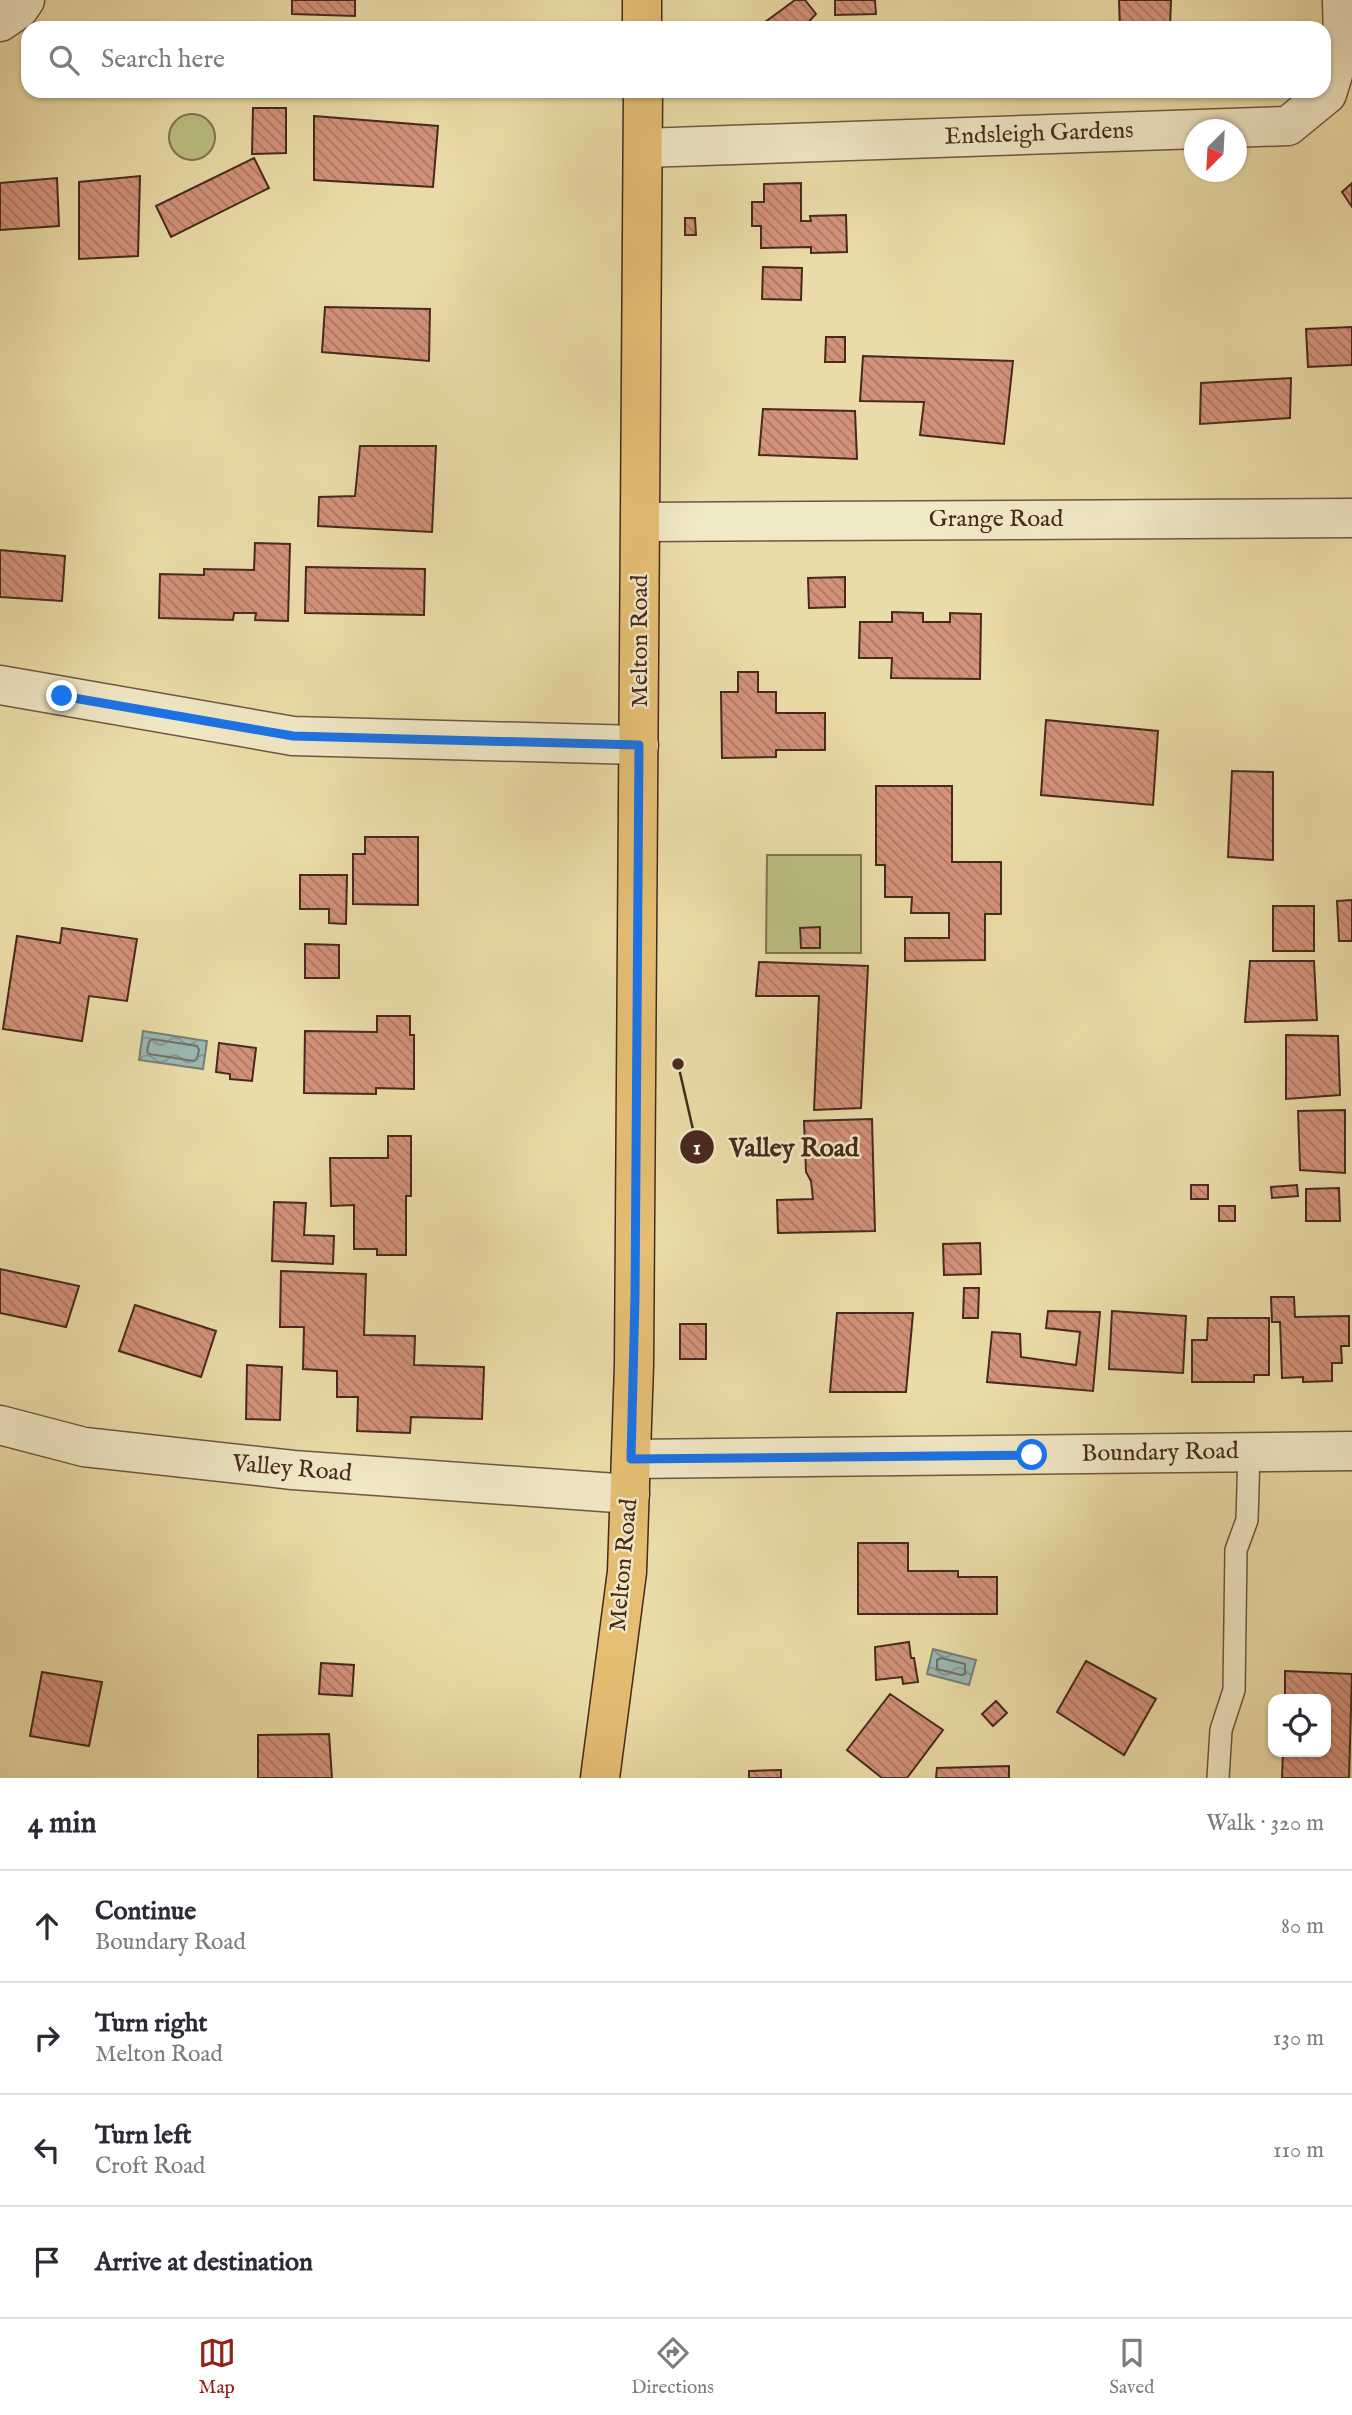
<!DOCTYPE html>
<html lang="en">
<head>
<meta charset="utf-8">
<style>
	body { margin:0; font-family:"IM FELL English",serif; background:#f7f7f7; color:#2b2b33 }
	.controls { position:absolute; right:21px; bottom:21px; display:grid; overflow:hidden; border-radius:14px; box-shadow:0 2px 5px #0004 }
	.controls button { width:63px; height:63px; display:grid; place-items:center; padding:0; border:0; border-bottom:2px solid #e1e1e2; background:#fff; color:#2b2b33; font:35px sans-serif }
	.compass { position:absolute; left:1184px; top:119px; width:63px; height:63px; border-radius:50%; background:#fff; box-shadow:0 2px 5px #0004; rotate:204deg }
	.stop { position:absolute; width:21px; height:21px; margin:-16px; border:5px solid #1a73e8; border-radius:50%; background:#fff }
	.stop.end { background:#1a73e8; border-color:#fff; box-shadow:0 2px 7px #0008 }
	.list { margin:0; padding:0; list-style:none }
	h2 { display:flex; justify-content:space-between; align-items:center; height:91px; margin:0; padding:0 28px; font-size:30px }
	h2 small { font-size:23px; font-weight:400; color:#7c7c81 }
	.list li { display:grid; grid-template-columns:46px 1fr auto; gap:21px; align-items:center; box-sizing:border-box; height:112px; padding:0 28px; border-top:2px solid #e1e1e2 }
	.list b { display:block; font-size:26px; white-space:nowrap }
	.list p { margin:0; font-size:23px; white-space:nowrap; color:#7c7c81 }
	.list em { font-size:23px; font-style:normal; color:#7c7c81 }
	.icon { flex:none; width:38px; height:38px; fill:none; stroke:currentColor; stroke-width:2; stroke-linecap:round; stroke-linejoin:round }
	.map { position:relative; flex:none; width:1352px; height:1778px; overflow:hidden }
	.search { position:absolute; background:#fff; box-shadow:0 2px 5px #0004; left:21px; right:21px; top:21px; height:77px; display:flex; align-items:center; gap:18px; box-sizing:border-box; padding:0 24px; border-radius:21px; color:#7c7c81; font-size:26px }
	.sheet { height:539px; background:#fff }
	nav { display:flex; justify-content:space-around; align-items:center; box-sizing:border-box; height:98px; border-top:2px solid #e1e1e2; background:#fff; font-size:19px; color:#7c7c81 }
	nav a { display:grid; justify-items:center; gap:4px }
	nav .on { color:#8f2418 }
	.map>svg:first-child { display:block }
</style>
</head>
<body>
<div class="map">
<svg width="1352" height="1778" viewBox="0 0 1352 1778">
	<defs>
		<pattern id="water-waves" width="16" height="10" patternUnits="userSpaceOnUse" patternTransform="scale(1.75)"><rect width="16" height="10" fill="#9bb9b2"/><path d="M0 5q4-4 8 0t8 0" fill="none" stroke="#809690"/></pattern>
		<pattern id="building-back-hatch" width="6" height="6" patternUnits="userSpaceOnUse" patternTransform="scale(1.75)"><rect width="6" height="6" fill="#d3927a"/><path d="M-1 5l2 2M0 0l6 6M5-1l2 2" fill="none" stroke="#ad7763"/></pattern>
	</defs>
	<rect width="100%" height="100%" fill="#eadca8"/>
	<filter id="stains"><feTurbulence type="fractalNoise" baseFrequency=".00286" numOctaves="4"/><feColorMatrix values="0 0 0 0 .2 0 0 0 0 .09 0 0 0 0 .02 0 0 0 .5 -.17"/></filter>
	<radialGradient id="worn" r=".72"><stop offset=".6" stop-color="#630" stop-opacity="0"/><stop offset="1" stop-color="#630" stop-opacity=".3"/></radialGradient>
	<path fill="#bcbf84" stroke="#827451" stroke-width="2" d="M169 137a23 23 0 1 1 46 0a23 23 0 1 1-46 0Z
		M 767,855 L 861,855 L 861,953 L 766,953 Z"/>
	<path fill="url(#water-waves)" stroke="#797f77" stroke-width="2" d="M 143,1031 L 207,1041 L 203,1069 L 139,1060 Z
		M 933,1649 L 976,1660 L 969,1685 L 927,1674 Z"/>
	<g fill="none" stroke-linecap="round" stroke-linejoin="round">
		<path stroke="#717168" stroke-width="2" d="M 152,1039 L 197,1046 L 199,1050 L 197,1059 L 194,1061 L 149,1054 L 147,1051 L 149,1042 Z
			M 941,1658 L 965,1664 L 965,1674 L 961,1675 L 937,1669 L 937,1660 Z"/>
	</g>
	<path fill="url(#building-back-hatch)" stroke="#47291e" stroke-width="2" d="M 292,0 L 355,0 L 355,16 L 292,14 Z
		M 795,0 L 805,0 L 816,14 L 803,28 L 757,28 Z
		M 835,0 L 875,0 L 876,14 L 835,15 Z
		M 1119,0 L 1171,0 L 1170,28 L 1120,28 Z
		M 94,91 L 130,91 L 130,96 L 94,94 Z
		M 253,108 L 286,108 L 286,153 L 252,154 Z
		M 314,116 L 438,126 L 433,187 L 314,180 Z
		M 254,158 L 269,188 L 171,237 L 156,206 Z
		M 140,176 L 138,256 L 79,259 L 79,182 Z
		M 57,178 L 59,226 L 0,230 L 0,183 Z
		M 801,183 L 801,221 L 811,221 L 810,216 L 846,215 L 847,252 L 811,253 L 811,247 L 761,248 L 761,226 L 752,226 L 752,202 L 764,202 L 764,184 Z
		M 1352,183 L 1352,207 L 1342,192 Z
		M 685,218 L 695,218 L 696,235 L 685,235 Z
		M 763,267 L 802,268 L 801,300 L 762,299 Z
		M 325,307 L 430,309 L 429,361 L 322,352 Z
		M 1352,327 L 1352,365 L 1308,367 L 1306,329 Z
		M 826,337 L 845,337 L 845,362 L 825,362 Z
		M 863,356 L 1013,361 L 1004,444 L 920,435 L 924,402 L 860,401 Z
		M 1291,378 L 1290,418 L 1200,424 L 1201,383 Z
		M 763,409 L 855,411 L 857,459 L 759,455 Z
		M 360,446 L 436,446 L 432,532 L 318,526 L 319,497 L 355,496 Z
		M 255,543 L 290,544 L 288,621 L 255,620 L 256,613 L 234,613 L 233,620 L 159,618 L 160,574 L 204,575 L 204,569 L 254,570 Z
		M 0,550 L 65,556 L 62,601 L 0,597 Z
		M 306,567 L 425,569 L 424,615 L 305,613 Z
		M 845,577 L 845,607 L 809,608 L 808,578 Z
		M 892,612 L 923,613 L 923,622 L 950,622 L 950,613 L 981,614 L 980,679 L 891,678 L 892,658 L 859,658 L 860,622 L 892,622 Z
		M 738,672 L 758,672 L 758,692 L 776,692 L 776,713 L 825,713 L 825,750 L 776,750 L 776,757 L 722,758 L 721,692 L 738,692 Z
		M 1046,720 L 1158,731 L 1153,805 L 1041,795 Z
		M 1232,771 L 1273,772 L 1273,860 L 1228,857 Z
		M 876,786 L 952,786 L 952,862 L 1001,862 L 1001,914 L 985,914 L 985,960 L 905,961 L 905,938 L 949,938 L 949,913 L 911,913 L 912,897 L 885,897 L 885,865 L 876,865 Z
		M 365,837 L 418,837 L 418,905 L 353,904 L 353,854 L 365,854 Z
		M 300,875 L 347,875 L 346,924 L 329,923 L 329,909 L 300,909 Z
		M 1352,900 L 1352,941 L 1339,941 L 1337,901 Z
		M 1273,906 L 1314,906 L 1314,951 L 1273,951 Z
		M 820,927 L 820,948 L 801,948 L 800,928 Z
		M 62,928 L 137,939 L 127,1001 L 89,996 L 82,1041 L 3,1029 L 17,936 L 60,943 Z
		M 305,944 L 339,945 L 339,978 L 305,978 Z
		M 1250,961 L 1314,961 L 1317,1020 L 1245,1022 Z
		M 759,962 L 868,966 L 861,1108 L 814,1110 L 819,996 L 756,996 Z
		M 377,1016 L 410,1016 L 410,1035 L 414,1035 L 414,1089 L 376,1088 L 376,1094 L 304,1093 L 305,1031 L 377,1032 Z
		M 1286,1035 L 1338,1036 L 1340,1095 L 1286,1099 Z
		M 219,1043 L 256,1048 L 252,1081 L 230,1079 L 230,1074 L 216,1072 Z
		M 1345,1110 L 1345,1173 L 1300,1170 L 1298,1111 Z
		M 872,1119 L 875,1231 L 778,1233 L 777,1200 L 813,1199 L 811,1181 L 806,1172 L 804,1121 Z
		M 388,1136 L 411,1136 L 411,1196 L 406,1196 L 406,1255 L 377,1255 L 377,1249 L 354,1249 L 354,1205 L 331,1206 L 330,1158 L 388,1158 Z
		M 1191,1185 L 1208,1185 L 1208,1199 L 1191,1199 Z
		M 1297,1185 L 1298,1196 L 1272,1198 L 1271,1187 Z
		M 1339,1188 L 1340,1221 L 1306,1221 L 1306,1189 Z
		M 274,1202 L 306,1203 L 304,1235 L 334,1236 L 333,1264 L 272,1261 Z
		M 1219,1206 L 1235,1206 L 1235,1221 L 1219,1221 Z
		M 980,1243 L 981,1274 L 944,1275 L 943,1244 Z
		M 0,1269 L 79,1286 L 66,1327 L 0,1313 Z
		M 281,1271 L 366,1274 L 364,1335 L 415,1336 L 414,1365 L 484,1367 L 482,1419 L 411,1417 L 410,1433 L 357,1431 L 358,1397 L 337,1397 L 337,1371 L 303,1369 L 304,1327 L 280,1327 Z
		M 964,1288 L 979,1288 L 978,1318 L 963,1318 Z
		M 1271,1297 L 1294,1297 L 1295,1317 L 1349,1316 L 1349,1346 L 1341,1346 L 1342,1363 L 1332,1363 L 1332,1381 L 1303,1382 L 1303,1377 L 1282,1378 L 1280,1322 L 1272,1322 Z
		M 135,1305 L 216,1331 L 201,1377 L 119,1351 Z
		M 1048,1311 L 1100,1312 L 1093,1391 L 987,1382 L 992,1332 L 1020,1334 L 1021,1357 L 1076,1365 L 1080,1332 L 1046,1328 Z
		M 1112,1311 L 1186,1316 L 1183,1373 L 1109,1369 Z
		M 837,1313 L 913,1313 L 906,1392 L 830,1392 Z
		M 1208,1318 L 1269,1318 L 1269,1375 L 1254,1375 L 1254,1382 L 1192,1382 L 1192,1340 L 1207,1340 Z
		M 680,1324 L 706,1324 L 706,1359 L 680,1359 Z
		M 247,1365 L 282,1367 L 280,1420 L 246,1419 Z
		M 858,1543 L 908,1543 L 908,1571 L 958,1571 L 958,1577 L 997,1577 L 997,1614 L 858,1614 Z
		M 909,1642 L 911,1658 L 914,1658 L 918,1682 L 903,1684 L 902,1677 L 876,1680 L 875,1647 Z
		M 1086,1661 L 1156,1699 L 1124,1755 L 1057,1712 Z
		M 321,1663 L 354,1665 L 352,1696 L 319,1694 Z
		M 1285,1671 L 1352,1674 L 1349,1778 L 1282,1778 L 1283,1752 L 1326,1752 L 1326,1699 L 1285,1699 Z
		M 42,1672 L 102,1682 L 89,1746 L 30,1736 Z
		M 890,1694 L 943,1730 L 907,1778 L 882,1778 L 847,1750 Z
		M 996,1701 L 1007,1713 L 993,1726 L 982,1714 Z
		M 329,1734 L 332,1778 L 258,1778 L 258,1735 Z
		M 1009,1766 L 1009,1778 L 936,1778 L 937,1768 Z
		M 781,1770 L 781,1778 L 749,1778 L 749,1771 Z"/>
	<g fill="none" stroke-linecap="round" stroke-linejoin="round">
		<defs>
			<path id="service" d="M 1218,1778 L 1221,1730 L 1234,1690 L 1236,1550 L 1247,1520 L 1249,1452"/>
			<path id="minor" d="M 0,22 L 19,9 L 25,0
				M 643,148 L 1288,126 L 1327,94 L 1343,42 L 1342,0
				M 641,522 L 1352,518
				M 0,685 L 293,736 L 639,745"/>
			<path id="tertiary" d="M 0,1425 L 84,1447 L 293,1470 L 630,1494
				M 631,1459 L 1352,1451"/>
			<path id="primary" d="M 642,0 L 642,28
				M 600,1778 L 627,1572 L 634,1365 L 643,91"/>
		</defs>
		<use href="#service" stroke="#705640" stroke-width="24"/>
		<use href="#minor" stroke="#705640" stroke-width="41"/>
		<use href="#tertiary" stroke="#705640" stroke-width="41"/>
		<use href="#primary" stroke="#47291e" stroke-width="41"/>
		<use href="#service" stroke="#f1e8c6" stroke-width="21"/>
		<use href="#minor" stroke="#f1e8c6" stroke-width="38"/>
		<use href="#tertiary" stroke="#f1e8c6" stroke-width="38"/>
		<use href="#primary" stroke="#e5be74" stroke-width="38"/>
	</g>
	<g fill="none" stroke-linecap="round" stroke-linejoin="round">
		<path stroke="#1a73e8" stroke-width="9" d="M 62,696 L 293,736 L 639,745 L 635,1297 L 631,1459 L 1032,1455"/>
	</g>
	<g text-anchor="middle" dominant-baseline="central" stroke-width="5" stroke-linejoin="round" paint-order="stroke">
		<g font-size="24" fill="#47291e" stroke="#f1e8c6">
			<text transform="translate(1039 134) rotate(-2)">Endsleigh Gardens</text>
			<text x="996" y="519">Grange Road</text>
			<text transform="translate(640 641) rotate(-90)">Melton Road</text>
			<text transform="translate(1160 1453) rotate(-1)">Boundary Road</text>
			<text transform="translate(292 1469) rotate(5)">Valley Road</text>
			<text transform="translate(624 1565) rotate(-85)">Melton Road</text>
		</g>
	</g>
	<path fill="none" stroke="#47291e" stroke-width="2.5" d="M678 1064L697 1147"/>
	<g fill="#47291e" stroke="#f1e8c6" stroke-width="2.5">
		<circle cx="678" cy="1064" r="7"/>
		<circle cx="697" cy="1147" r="18"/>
	</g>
	<g font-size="21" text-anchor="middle" font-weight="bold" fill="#fff">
		<text x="697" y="1154">1</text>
	</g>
	<g font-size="26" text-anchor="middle" font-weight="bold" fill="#47291e" stroke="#f1e8c6" stroke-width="5" stroke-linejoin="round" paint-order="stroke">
		<text x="794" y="1156">Valley Road</text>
	</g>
	<rect width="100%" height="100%" filter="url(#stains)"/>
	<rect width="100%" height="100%" fill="url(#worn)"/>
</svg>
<div class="controls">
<button><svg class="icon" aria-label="locate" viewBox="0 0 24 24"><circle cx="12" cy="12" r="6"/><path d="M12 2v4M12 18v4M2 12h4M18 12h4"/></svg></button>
</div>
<svg class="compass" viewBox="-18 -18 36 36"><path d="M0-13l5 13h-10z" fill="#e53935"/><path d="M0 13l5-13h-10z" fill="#7c7c81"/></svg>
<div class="stop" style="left:1032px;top:1455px"></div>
<div class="stop end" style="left:62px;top:696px"></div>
<div class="search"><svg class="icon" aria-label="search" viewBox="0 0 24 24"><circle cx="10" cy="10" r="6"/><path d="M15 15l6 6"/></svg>Search here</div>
</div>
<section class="sheet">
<h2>4 min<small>Walk · 320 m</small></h2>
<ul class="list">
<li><svg class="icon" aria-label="ahead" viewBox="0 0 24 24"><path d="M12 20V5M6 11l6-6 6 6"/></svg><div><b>Continue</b><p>Boundary Road</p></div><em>80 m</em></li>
<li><svg class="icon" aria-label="right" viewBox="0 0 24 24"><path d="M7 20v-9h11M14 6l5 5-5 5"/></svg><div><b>Turn right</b><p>Melton Road</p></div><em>130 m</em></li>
<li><svg class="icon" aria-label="left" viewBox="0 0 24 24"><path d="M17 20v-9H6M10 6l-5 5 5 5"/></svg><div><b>Turn left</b><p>Croft Road</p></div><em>110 m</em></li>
<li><svg class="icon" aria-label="arrive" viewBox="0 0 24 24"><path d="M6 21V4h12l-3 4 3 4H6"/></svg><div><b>Arrive at destination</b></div></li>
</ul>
</section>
<nav>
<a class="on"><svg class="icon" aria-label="map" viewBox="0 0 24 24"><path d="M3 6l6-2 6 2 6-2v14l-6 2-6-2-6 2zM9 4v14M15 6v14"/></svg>Map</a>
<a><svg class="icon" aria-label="directions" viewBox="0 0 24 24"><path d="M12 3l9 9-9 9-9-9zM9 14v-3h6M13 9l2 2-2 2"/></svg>Directions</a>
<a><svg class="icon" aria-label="saved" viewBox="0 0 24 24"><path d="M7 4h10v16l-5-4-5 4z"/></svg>Saved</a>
</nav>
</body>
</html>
